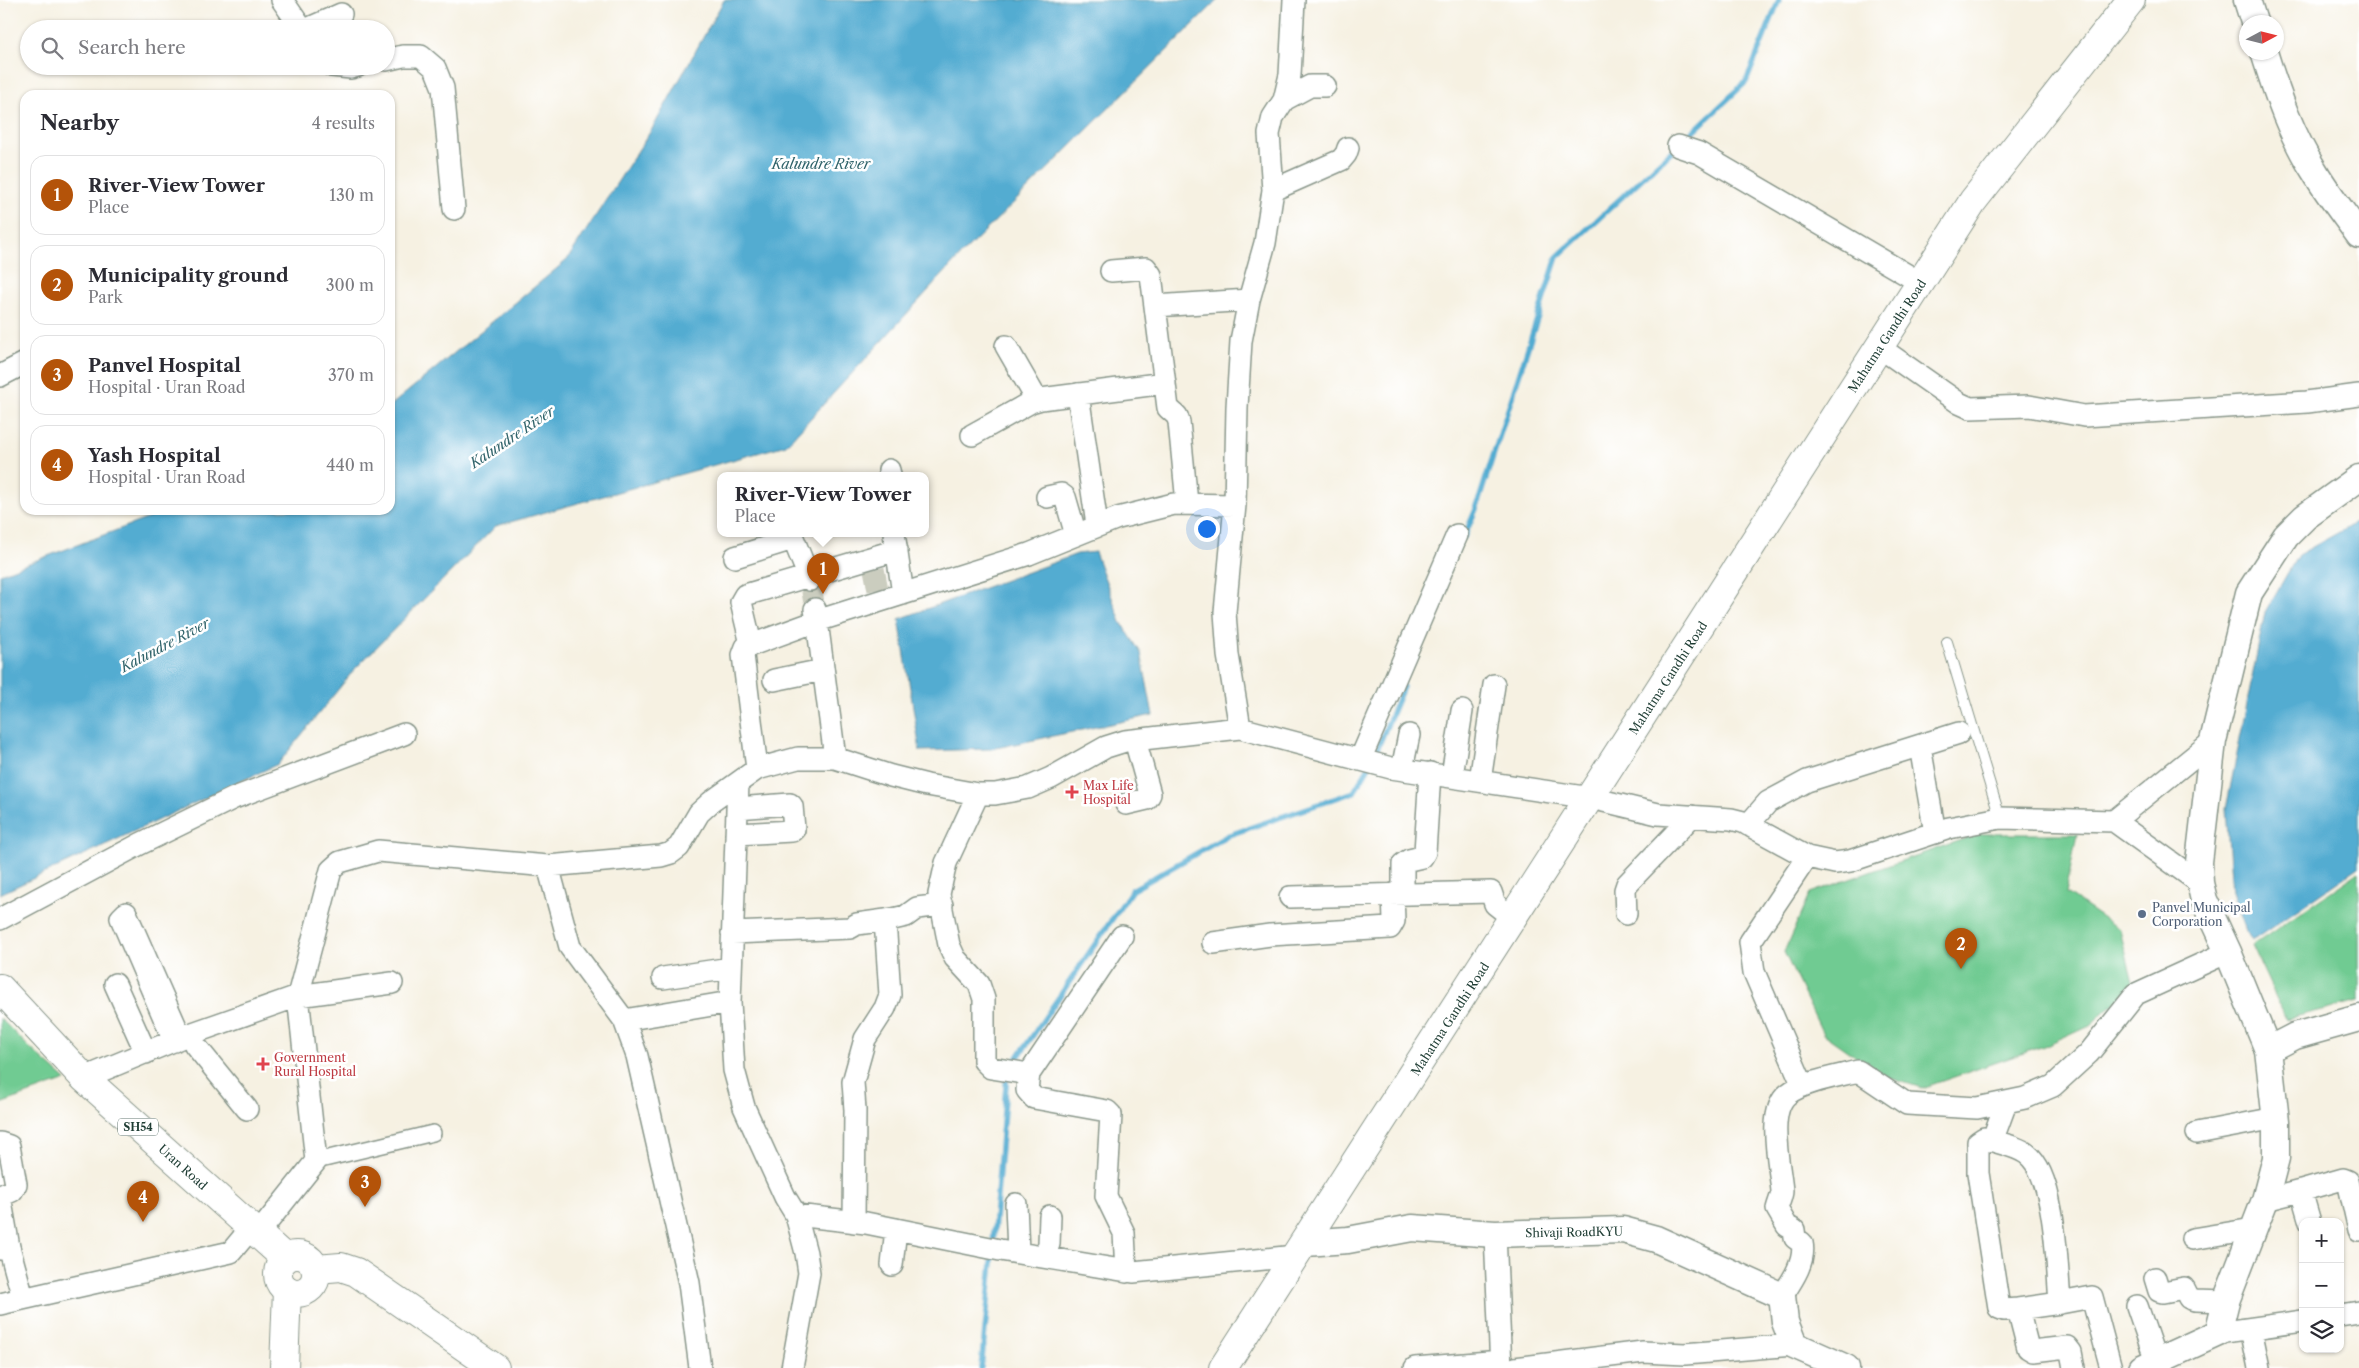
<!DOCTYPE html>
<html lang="en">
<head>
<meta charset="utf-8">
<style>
	body { margin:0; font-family:"Libre Caslon Text",serif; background:#f2f2f3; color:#2b2b33 }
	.controls { position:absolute; right:15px; bottom:15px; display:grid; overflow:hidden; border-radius:10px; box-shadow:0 1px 4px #0004 }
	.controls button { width:45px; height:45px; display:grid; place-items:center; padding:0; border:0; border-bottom:1px solid #e1e1e2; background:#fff; color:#2b2b33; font:25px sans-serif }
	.compass { position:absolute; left:2239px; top:15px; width:45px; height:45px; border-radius:50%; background:#fff; box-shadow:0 1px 4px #0004; rotate:83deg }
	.you { position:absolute; left:1206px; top:528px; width:18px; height:18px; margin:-12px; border:4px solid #fff; border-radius:50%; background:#1a73e8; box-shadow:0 0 0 8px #1a73e833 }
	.badge { display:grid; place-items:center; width:32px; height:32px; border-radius:50%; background:#b45309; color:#fff; font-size:16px; font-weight:700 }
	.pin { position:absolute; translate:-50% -41px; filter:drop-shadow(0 1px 2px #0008) }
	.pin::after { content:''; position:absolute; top:26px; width:18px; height:15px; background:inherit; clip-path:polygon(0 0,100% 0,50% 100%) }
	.popup { position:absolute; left:717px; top:472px; width:212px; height:65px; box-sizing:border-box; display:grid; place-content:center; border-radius:10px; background:#fff; filter:drop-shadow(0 1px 4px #0005); font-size:16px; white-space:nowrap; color:#7c7c81 }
	.popup b { font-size:19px; color:#2b2b33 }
	.popup::after { content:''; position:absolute; left:50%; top:100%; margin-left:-10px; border:10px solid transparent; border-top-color:#fff }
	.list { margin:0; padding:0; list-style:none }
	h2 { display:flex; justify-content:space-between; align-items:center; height:65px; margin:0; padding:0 20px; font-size:21px }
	h2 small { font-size:16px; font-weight:400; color:#7c7c81 }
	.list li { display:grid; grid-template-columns:32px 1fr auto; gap:15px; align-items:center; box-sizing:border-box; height:80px; margin:0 10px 10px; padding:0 10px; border:1px solid #e1e1e2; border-radius:15px }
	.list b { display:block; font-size:19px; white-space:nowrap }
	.list p { margin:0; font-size:16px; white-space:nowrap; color:#7c7c81 }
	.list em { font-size:16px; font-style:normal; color:#7c7c81 }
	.icon { flex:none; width:28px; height:28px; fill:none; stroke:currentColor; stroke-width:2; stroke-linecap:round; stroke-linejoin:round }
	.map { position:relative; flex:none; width:2359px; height:1368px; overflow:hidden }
	.search { position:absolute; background:#fff; box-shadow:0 1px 4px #0004; left:20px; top:20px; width:375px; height:55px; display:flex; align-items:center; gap:12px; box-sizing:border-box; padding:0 18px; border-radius:28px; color:#7c7c81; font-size:19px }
	.panel { position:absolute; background:#fff; box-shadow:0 1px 4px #0004; left:20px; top:90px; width:375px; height:425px; border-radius:15px }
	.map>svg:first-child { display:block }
</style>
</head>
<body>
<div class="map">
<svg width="2359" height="1368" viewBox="0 0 2359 1368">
	<rect width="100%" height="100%" fill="#fff"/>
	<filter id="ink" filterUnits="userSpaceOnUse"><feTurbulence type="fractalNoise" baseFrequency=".02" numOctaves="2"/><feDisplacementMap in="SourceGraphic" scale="10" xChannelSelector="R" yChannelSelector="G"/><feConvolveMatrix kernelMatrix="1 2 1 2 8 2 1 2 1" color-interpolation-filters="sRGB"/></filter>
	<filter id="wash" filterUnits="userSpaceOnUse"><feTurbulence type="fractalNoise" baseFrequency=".0096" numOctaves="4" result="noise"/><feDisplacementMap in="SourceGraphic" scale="20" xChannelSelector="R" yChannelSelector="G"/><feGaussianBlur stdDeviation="1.12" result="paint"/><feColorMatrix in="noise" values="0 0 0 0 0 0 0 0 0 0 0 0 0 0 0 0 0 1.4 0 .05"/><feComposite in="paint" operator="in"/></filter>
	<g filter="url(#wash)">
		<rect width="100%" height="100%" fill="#f6f1e2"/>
		<path fill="#70cb92" stroke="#488463" d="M 1978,834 L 2077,834 L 2066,893 L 2120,930 L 2134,986 L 2090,1025 L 2044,1046 L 1922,1088 L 1883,1076 L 1823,1034 L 1784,952 L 1810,893 Z
			M 2359,872 L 2359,1001 L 2286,1019 L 2252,946 Z
			M 0,1018 L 29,1047 L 66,1080 L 0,1104 Z"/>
		<path fill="#53acd1" stroke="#397482" d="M 724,0 L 1218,0 L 961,255 L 786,445 L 496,526 L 354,670 L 278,764 L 0,894 L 0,574 L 170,510 L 390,510 L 390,406 L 567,260 L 652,129 Z
			M 2359,521 L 2359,867 L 2252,941 L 2246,931 L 2232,892 L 2226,809 L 2265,612 L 2298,555 Z
			M 1095,552 L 1121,622 L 1141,653 L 1153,715 L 991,749 L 920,751 L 899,619 L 1077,554 Z"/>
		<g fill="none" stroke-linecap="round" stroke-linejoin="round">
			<path stroke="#53acd1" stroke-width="5.5" d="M 1682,142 L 1746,82 L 1779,0
				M 1464,537 L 1476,509 L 1557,257 L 1675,148
				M 1373,759 L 1403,687
				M 1012,1066 L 1132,890 L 1229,835 L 1354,792 L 1369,767
				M 993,1244 L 1007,1074
				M 981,1368 L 993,1253"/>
		</g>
	</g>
	<g filter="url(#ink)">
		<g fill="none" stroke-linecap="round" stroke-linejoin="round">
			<path stroke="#cbcdbf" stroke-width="21" stroke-dasharray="21 11" stroke-linecap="butt" d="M 874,569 L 878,590
				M 810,580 L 815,609"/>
			<defs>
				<path id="service" d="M 1947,642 L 2000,818"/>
				<path id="pedestrian" d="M 316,1161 L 433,1133"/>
				<path id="minor" d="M 282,0 L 302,29
					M 307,29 L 341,14
					M 386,60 L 403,56 L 421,56 L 435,68 L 443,88 L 454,209
					M 332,66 L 351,68 L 358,66
					M 1284,100 L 1310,86 L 1325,86
					M 1678,146 L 1699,153 L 1921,283
					M 1273,190 L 1341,160 L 1346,154 L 1348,148
					M 1111,271 L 1146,268 L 1151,275 L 1168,408 L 1177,416 L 1179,422 L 1187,503
					M 1155,306 L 1249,300
					M 1006,346 L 1037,400
					M 1879,347 L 1959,403 L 1970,408 L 2029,406 L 2084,416 L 2307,402 L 2359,395
					M 0,376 L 25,363
					M 1078,394 L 1097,525
					M 972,435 L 1031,402 L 1041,399 L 1165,383
					M 889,470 L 890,475
					M 1047,497 L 1061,494 L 1065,497 L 1076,535
					M 791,533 L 810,580
					M 894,533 L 903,594
					M 735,557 L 793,539
					M 751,644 L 741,602 L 745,595 L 897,550
					M 774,680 L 823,670
					M 1240,728 L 1228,655 L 1225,612 L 1235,505 L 1237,407 L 1241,341 L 1249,300 L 1265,243 L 1273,190 L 1269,134 L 1273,117 L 1284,100 L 1290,75 L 1294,0
					M 1920,746 L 1935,833
					M 835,758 L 817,621 L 1029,554 L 1118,518 L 1174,504 L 1235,505
					M 1360,760 L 1457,535
					M 757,769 L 743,655 L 746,647 L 817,621 L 815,609
					M 1402,769 L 1409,735
					M 1452,776 L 1462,711
					M 1480,781 L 1494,685
					M 738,783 L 730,1002 L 734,1070 L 744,1107 L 785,1197 L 796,1215 L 806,1253 L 809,1273 L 792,1368
					M 978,794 L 946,863 L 939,894 L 949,945 L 955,958 L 979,984 L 984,999 L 984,1061 L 991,1068 L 1029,1074
					M 1126,804 L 1147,799 L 1150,794 L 1135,740
					M 2114,821 L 2213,741
					M 1748,825 L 1768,802 L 1807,781 L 1959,733
					M 736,834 L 792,831 L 794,829 L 792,806 L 790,804 L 737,808
					M 548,866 L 570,947 L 624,1020 L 637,1056 L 689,1283 L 700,1368
					M 1403,894 L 1403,864 L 1409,860 L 1422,857 L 1425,852 L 1430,773
					M 1290,897 L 1491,892 L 1495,904 L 1514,919
					M 1626,914 L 1625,890 L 1627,884 L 1692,816
					M 0,919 L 140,844 L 234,798 L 404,734
					M 732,933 L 850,928 L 857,924 L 893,919 L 906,916 L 917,908 L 942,905
					M 1122,936 L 1029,1074 L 1027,1090 L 1034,1098 L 1107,1111 L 1111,1115 L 1106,1196 L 1124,1233 L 1126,1272
					M 1213,943 L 1270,935 L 1390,928 L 1394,921 L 1393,894
					M 663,978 L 731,968
					M 115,984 L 146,1053
					M 624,1020 L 730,1002
					M 190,1034 L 195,1045 L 247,1109
					M 174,1041 L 121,918 L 126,913 L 181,1038
					M 84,1078 L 190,1034 L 298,996 L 331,870 L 340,862 L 378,851 L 548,866 L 661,856 L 671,853 L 679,847 L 699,813 L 711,802 L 757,769 L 798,758 L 835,758 L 891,776 L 927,785 L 978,794 L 995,794 L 1028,788 L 1051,778 L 1106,747 L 1125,741 L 1240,728 L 1391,768 L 1591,798 L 1658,814 L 1731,819 L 1743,822 L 1807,857 L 1835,863 L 1850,861 L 1949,828 L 2000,818 L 2114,821 L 2200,883
					M 1803,1086 L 1754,972 L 1750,942 L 1807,857
					M 2197,1133 L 2276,1118
					M 1992,1141 L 2006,1103
					M 0,1143 L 9,1146 L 16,1184 L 12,1191 L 0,1196
					M 2301,1191 L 2343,1179 L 2348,1181 L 2359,1230
					M 0,1196 L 9,1247
					M 2265,1200 L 2301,1191 L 2310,1222
					M 1016,1204 L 1018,1252
					M 796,1215 L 866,1223 L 1000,1250 L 1133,1272 L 1296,1256
					M 854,1222 L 855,1110 L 853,1082 L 865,1039 L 885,1008 L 890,995 L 885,920
					M 258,1234 L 316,1161 L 298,996 L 392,983
					M 1495,1234 L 1501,1368
					M 2192,1239 L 2253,1229
					M 0,1249 L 9,1247 L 23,1298
					M 1044,1257 L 1049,1244 L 1050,1216
					M 892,1265 L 896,1229
					M 2155,1278 L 2159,1291 L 2163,1292 L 2184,1288 L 2189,1298 L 2195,1300 L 2226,1301
					M 1782,1296 C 1792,1281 1806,1261 1802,1243 L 1795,1238 L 1794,1230 L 1787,1226 L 1777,1209 C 1778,1204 1782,1196 1782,1191 C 1780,1166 1766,1111 1788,1094 C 1803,1082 1839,1076 1858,1071 L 1907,1104 L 1977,1108 L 2025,1098 L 2053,1086 L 2089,1053 L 2136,994 L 2228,952
					M 0,1304 L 231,1252 L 251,1228
					M 2137,1306 L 2156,1361
					M 2018,1309 L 2060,1303
					M 2340,1315 L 2359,1312
					M 2251,1329 L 2259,1368
					M 2218,1333 L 2303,1321
					M 1415,1368 L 1501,1361
					M 1515,1368 L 1643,1352 L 1685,1354 L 1794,1345
					M 2074,1368 L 2071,1352 L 2067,1347 L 2033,1351 L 2028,1348 L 2018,1309 L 2004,1310 L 1999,1308 L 1978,1173 L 1978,1142 L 1984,1138 C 1997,1143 2017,1146 2027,1154 C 2056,1176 2057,1268 2060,1303 L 2092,1297 L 2111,1368"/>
				<path id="tertiary" d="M 2247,0 L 2254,22
					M 2264,52 C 2277,94 2291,135 2315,172 C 2328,194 2344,214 2359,235
					M 2268,1050 L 2295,1036 L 2359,1018
					M 1305,1243 L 1348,1240 L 1412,1228 L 1495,1234 L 1623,1230 L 1656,1239 L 1782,1296 L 1785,1322 L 1794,1345 L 1846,1368
					M 2142,1368 L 2218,1333 L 2226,1301 L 2265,1200 L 2276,1158 L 2276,1121 L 2268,1050 L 2228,952 L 2204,900 L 2200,883 L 2199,862 L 2213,741 L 2249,593 L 2286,536 L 2305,517 L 2359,478"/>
				<path id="secondary" d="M 284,1368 L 287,1290
					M 1223,1368 L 1973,201 L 2131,0"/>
				<path id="primary" d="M 0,988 L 84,1078 L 285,1258
					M278 1274a19 19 0 1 1 38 0a19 19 0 1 1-38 0Z
					M 316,1269 L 341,1267 L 356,1272 L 495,1368"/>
			</defs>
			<use href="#service" stroke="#8a978b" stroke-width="12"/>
			<use href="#pedestrian" stroke="#8a978b" stroke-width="18"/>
			<use href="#minor" stroke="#8a978b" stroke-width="24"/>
			<use href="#tertiary" stroke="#8a978b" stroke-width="29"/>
			<use href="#secondary" stroke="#8a978b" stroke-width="30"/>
			<use href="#primary" stroke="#8a978b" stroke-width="30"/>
			<use href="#service" stroke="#fff" stroke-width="10"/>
			<use href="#pedestrian" stroke="#fff" stroke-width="15"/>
			<use href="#minor" stroke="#fff" stroke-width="21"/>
			<use href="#tertiary" stroke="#fff" stroke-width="26"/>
			<use href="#secondary" stroke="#fff" stroke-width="28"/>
			<use href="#primary" stroke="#fff" stroke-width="28"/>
		</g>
	</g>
	<g fill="#e0444e" stroke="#fff" stroke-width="2">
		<path d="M1069.5 784.5h5v5h5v5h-5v5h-5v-5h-5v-5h5z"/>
		<path d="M260.5 1056.5h5v5h5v5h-5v5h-5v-5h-5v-5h5z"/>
	</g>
	<circle fill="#5c6f8a" stroke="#fff" stroke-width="2" cx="2142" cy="914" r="5"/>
	<g text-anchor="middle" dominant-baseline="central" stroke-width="5" stroke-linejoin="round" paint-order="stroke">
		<rect fill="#fff" stroke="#627771" stroke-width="1" x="118" y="1118.5" width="40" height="17" rx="4"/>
		<g font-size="11" font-weight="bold" fill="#1f3d34">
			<text x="138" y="1127">SH54</text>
		</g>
		<g font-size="12" fill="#1f3d34" stroke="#fff">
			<text transform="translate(1887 336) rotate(-57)">Mahatma Gandhi Road</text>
			<text transform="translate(1668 678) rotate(-57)">Mahatma Gandhi Road</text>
			<text transform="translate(1450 1019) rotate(-57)">Mahatma Gandhi Road</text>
			<text transform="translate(183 1167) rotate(42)">Uran Road</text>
			<text transform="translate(1574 1232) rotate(-1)">Shivaji RoadKYU</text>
		</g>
		<g font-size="12" fill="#be3a42" stroke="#fff" text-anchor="start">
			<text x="1083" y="785">Max Life<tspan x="1083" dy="14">Hospital</tspan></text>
			<text x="274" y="1057">Government<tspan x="274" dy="14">Rural Hospital</tspan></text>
		</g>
		<g font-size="12" fill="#4e5e75" stroke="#fff" text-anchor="start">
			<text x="2152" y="907">Panvel Municipal<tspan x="2152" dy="14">Corporation</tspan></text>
		</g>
		<g font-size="14" font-style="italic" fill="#31646b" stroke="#fff">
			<text x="821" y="164">Kalundre River</text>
			<text transform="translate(512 437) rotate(-34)">Kalundre River</text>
			<text transform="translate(165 645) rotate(-28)">Kalundre River</text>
		</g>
	</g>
</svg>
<div class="controls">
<button>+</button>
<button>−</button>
<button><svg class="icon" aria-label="layers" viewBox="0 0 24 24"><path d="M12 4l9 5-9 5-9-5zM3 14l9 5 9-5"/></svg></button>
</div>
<svg class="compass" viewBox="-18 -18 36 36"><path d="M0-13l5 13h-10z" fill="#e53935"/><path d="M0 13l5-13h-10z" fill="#7c7c81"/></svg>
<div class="you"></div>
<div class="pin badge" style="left:823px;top:594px">1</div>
<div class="popup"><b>River-View Tower</b>Place</div>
<div class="pin badge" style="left:1961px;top:969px">2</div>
<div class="pin badge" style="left:365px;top:1207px">3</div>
<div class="pin badge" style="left:143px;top:1222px">4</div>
<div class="search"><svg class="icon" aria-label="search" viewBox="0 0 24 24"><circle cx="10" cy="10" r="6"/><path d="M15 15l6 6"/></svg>Search here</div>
<section class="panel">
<h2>Nearby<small>4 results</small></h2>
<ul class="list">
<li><span class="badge">1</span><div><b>River-View Tower</b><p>Place</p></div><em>130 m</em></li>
<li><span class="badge">2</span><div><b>Municipality ground</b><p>Park</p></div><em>300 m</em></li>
<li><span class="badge">3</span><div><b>Panvel Hospital</b><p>Hospital · Uran Road</p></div><em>370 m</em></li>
<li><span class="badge">4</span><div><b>Yash Hospital</b><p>Hospital · Uran Road</p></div><em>440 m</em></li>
</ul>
</section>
</div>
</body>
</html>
